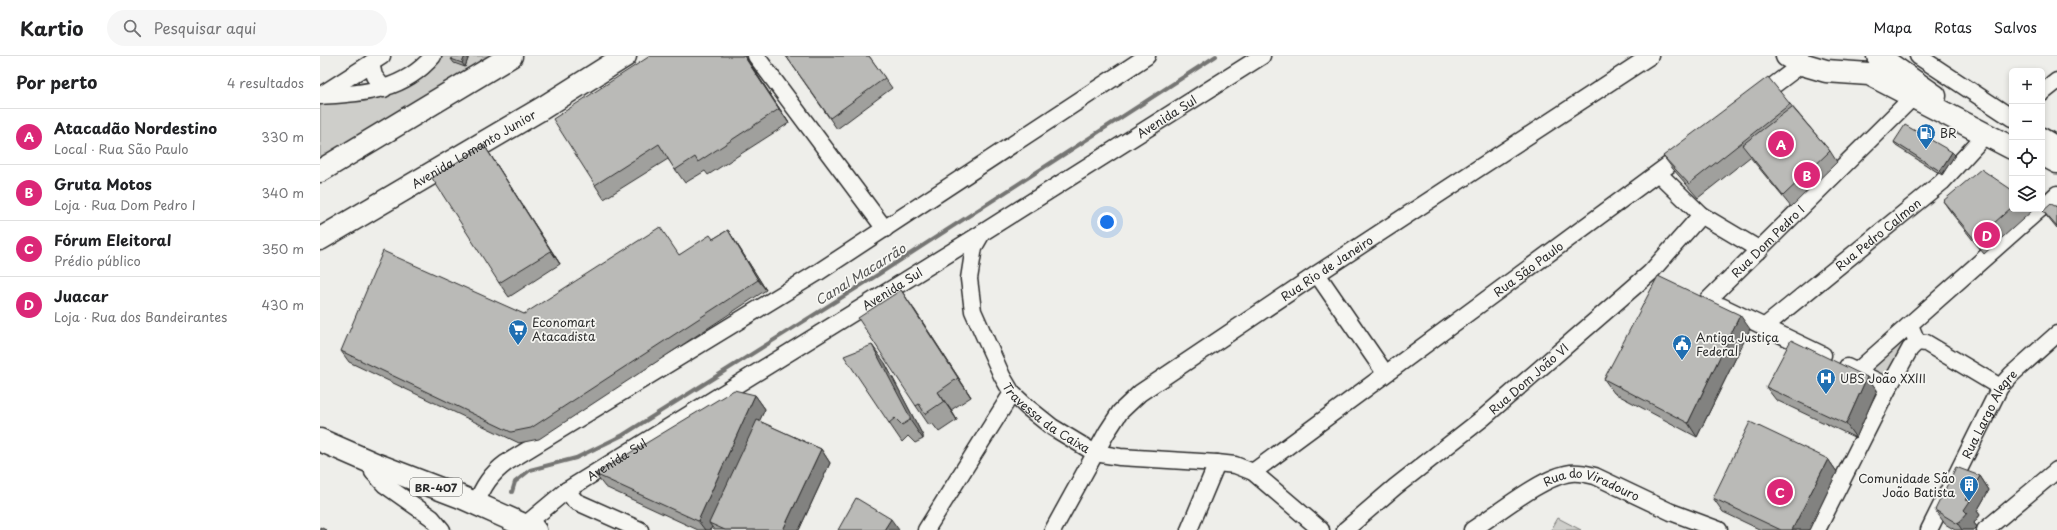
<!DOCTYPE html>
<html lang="pt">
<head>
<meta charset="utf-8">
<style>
	body { margin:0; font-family:"Playpen Sans",sans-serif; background:#f6f6f6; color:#202124 }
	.controls { position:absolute; right:12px; top:12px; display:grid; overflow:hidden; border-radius:6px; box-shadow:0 2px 6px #0003 }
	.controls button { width:36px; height:36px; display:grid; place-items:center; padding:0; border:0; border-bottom:1px solid #e0e0e0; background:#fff; color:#202124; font:20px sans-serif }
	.you { position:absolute; left:787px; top:166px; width:14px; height:14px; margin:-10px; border:3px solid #fff; border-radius:50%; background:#1a73e8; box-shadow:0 0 0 6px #1a73e833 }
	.badge { display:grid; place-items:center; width:26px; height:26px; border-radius:50%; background:#db2777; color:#fff; font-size:13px; font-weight:700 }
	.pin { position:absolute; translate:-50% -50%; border:2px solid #fff; box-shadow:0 1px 4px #0006 }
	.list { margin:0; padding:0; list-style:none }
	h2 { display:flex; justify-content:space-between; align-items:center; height:52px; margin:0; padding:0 16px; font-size:17px }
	h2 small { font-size:13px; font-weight:400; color:#757577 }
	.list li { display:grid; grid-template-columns:26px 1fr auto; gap:12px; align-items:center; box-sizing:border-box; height:56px; padding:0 16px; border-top:1px solid #e0e0e0 }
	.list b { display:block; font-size:15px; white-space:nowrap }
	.list p { margin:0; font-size:13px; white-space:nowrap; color:#757577 }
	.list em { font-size:13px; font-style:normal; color:#757577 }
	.icon { flex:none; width:22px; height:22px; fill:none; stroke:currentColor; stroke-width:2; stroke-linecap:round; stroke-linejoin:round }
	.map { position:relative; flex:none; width:1737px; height:474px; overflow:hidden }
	header { display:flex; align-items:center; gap:24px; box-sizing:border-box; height:56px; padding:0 20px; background:#fff; border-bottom:1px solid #e0e0e0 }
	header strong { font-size:19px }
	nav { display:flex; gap:22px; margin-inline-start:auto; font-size:14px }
	.search { width:280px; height:36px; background:#f6f6f6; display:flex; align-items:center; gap:10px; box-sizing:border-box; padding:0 14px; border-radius:22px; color:#757577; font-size:15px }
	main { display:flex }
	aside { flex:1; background:#fff }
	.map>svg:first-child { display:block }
</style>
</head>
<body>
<header>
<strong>Kartio</strong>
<div class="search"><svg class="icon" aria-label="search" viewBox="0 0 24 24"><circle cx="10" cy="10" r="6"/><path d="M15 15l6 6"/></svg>Pesquisar aqui</div>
<nav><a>Mapa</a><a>Rotas</a><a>Salvos</a></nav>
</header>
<main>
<aside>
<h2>Por perto<small>4 resultados</small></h2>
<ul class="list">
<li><span class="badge">A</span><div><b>Atacadão Nordestino</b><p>Local · Rua São Paulo</p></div><em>330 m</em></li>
<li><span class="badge">B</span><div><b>Gruta Motos</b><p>Loja · Rua Dom Pedro I</p></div><em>340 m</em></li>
<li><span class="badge">C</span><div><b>Fórum Eleitoral</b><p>Prédio público</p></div><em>350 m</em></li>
<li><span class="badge">D</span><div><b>Juacar</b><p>Loja · Rua dos Bandeirantes</p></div><em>430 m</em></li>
</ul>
</aside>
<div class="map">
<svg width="1737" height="474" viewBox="0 0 1737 474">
	<rect width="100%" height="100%" fill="#eeeeea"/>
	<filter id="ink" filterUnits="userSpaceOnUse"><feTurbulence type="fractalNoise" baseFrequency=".025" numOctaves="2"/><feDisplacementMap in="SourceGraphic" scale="8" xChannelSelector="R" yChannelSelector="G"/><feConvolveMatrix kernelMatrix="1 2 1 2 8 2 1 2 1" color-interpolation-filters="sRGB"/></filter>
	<g filter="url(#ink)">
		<path fill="#cececa" stroke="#7c7c7a" d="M 120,0 L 193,0 L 0,111 L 0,48 L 53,39 Z
			M 1587,278 L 1590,282 L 1568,324 L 1548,313 Z
			M 1238,462 L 1261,474 L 1231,474 Z"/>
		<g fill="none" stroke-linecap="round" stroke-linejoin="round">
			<path stroke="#757573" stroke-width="4" d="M 192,436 L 195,426 L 210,414 L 256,402 L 303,379 L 559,218 L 896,0"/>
			<defs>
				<g id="minor">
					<path d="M 436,0 L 565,173"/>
					<path d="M 1598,0 L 1692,62"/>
					<path d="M 51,7 L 54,20 L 64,33"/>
					<path d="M 1722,37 L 1737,25"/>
					<path d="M 1,39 L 62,0"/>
					<path d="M 0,40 C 44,37 82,36 113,0"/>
					<path d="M 1437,42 L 1482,8"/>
					<path d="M 1722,80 L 1737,89"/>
					<path d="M 1339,118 L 1381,159 L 1440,194"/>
					<path d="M 1722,152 L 1737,138"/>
					<path id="s1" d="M 662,177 L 654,191 L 649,223 L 653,255 L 682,320 L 692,337 L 707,351 L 732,371 L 775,397 L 800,401 L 897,407 L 915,409 L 933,416 L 1001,474"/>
					<path d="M 997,218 L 1065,317"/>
					<path id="s2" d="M 1388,244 L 1593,41"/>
					<path d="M 1401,250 L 1503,299"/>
					<path id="s3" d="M 1444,271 L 1622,126 L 1665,79"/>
					<path d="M 1597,286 L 1606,287 L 1680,331"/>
					<path d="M 1527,311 L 1569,331"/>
					<path d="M 1536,316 L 1720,153"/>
					<path d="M 55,408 L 53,416 L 65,429 L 112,462 L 122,474"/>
					<path id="s4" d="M 933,416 L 1366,96"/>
					<path d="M 247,434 L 255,445 L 320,474"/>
					<path d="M 156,448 C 163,430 171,418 186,407 L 497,217 L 827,0"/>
					<path id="s5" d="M 205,469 L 247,434 L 662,177 L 942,0"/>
					<path d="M 606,474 L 692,337"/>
					<path id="s6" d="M 733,474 L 787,376 L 800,356 L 820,337 L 997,218 L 1330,0"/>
					<path d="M 869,474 L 897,407"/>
					<path id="s7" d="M 1025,474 L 1075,431 L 1163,362 L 1330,217 L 1381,159"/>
					<path id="s8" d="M 1152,474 C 1177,458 1223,420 1251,417 C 1259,416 1267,418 1275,420 L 1351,456 L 1399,474"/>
					<path d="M 1497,474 L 1569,331 L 1590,293 L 1597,286 L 1590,269"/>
					<path id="s9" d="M 1609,474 L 1680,331 L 1692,318 L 1737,278"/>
					<path d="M 1665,474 L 1737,414"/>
				</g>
				<g id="secondary">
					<path d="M 0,115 L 191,0"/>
					<path id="s10" d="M 0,183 L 221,53 L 305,0"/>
				</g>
				<path id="trunk" d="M 1467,0 L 1482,8 L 1506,15 L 1549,18 L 1692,92
					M 1558,0 L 1615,40
					M 1722,98 L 1737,106
					M 0,384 L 55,408 L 141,441 L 215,474"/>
			</defs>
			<use href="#minor" stroke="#2b2b2b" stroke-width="19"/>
			<use href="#secondary" stroke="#2b2b2b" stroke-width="25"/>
			<use href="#trunk" stroke="#2b2b2b" stroke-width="25"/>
			<use href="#minor" stroke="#f6f6f2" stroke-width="16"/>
			<use href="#secondary" stroke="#f6f6f2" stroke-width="22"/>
			<use href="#trunk" stroke="#f6f6f2" stroke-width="22"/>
		</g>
		<path fill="#a0a09d" stroke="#2b2b2b" d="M 149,0 L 145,11 L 134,7 L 131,3 Z
			M 330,0 L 425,0 L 469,67 L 388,119 L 385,115 L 365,127 L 348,103 L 284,143 L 275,129 Z
			M 466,0 L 549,0 L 572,32 L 517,73 Z
			M 1470,48 L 1510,95 L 1517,106 L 1471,151 L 1430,101 L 1378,142 L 1353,113 L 1343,100 Z
			M 1574,86 L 1635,99 L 1622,119 L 1576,90 Z
			M 164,89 L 173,103 L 240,208 L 189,241 L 179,227 Z
			M 1692,134 L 1692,153 L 1710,153 L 1712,155 L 1664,198 L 1633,159 L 1623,145 Z
			M 1737,151 L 1737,173 L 1728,162 L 1723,155 Z
			M 408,174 L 415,185 L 446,234 L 219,383 L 199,387 L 29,306 L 21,295 L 204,258 L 359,199 L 393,183 Z
			M 594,253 L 651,341 L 631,354 L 637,364 L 619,376 L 612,367 L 609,369 L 596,350 Z
			M 1430,273 L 1377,381 L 1294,337 L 1284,323 Z
			M 565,307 L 603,380 L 603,383 L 595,387 L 588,380 L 582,386 L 569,367 Z
			M 1547,321 L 1557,334 L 1536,382 L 1456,344 L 1446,331 Z
			M 435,339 L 445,353 L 439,365 L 501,393 L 510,407 L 479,474 L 394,474 L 392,471 L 390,474 L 378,474 L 285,431 L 275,418 Z
			M 1508,403 L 1517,416 L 1489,474 L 1441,474 L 1403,456 L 1393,442 Z
			M 1660,420 L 1669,434 L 1657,455 L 1660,459 L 1654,467 L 1657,471 L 1654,474 L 1635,474 L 1625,468 L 1615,454 Z"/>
		<path fill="#828280" stroke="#2b2b2b" d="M 145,0 L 149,0 L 145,11 L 142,7 Z
			M 424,0 L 425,0 L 469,67 L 459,53 Z
			M 164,89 L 173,103 L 240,208 L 231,195 Z
			M 1632,96 L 1635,99 L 1622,119 L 1620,115 Z
			M 408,174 L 415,185 L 446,234 L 438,224 Z
			M 581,234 L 594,253 L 651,341 L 638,322 Z
			M 1420,259 L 1430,273 L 1377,381 L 1368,367 Z
			M 552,289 L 565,307 L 603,380 L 603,383 L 590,364 Z
			M 1547,321 L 1557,334 L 1536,382 L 1526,368 Z
			M 618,336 L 631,354 L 637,364 L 624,345 Z
			M 435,339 L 445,353 L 392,468 L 389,467 L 392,471 L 390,474 L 385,474 L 378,465 Z
			M 501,393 L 510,407 L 479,474 L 463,474 Z
			M 1508,403 L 1517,416 L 1489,474 L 1472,474 Z
			M 1660,420 L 1669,434 L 1657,455 L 1660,459 L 1654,467 L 1657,471 L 1654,474 L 1642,474 L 1638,468 L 1644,454 L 1646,444 Z
			M 571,463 L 579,474 L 564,474 Z"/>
		<path fill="#babab7" stroke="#2b2b2b" d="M 132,0 L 145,0 L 142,7 L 131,3 Z
			M 330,0 L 424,0 L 459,53 L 378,106 L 375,101 L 355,114 L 339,88 L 275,129 L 233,63 Z
			M 466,0 L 549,0 L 565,22 L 510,62 Z
			M 1448,21 L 1470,48 L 1369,128 L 1343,100 Z
			M 1472,51 L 1510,95 L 1463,140 L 1422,89 Z
			M 1585,69 L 1632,96 L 1620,115 L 1574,86 Z
			M 164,89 L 231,195 L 179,227 L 112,122 Z
			M 1661,113 L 1692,134 L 1692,151 L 1655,184 L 1623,145 Z
			M 1731,148 L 1737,151 L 1737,171 L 1723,155 Z
			M 340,171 L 359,199 L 390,179 L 393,183 L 408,174 L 438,224 L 211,372 L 191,376 L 21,295 L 63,195 L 204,258 Z
			M 1338,220 L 1420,259 L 1368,367 L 1284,323 Z
			M 581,234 L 638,322 L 618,336 L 624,345 L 605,358 L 599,348 L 596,350 L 538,262 Z
			M 1471,284 L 1547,321 L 1526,368 L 1446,331 Z
			M 552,289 L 590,361 L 590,364 L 582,369 L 575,362 L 569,367 L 524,300 Z
			M 414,334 L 435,339 L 378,465 L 275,418 Z
			M 437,364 L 501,393 L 463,474 L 405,474 L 389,467 Z
			M 1430,366 L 1508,403 L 1472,474 L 1461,474 L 1393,442 Z
			M 1636,411 L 1660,420 L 1646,444 L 1650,445 L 1644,454 L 1647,457 L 1638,468 L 1615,454 Z
			M 536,442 L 571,463 L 564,474 L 518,474 Z
			M 0,471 L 6,474 L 0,474 Z"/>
	</g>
	<defs>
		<symbol id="fuel-pin" viewBox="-11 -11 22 30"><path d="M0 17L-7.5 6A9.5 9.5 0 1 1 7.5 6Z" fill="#1f6fb2" stroke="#f6f6f2"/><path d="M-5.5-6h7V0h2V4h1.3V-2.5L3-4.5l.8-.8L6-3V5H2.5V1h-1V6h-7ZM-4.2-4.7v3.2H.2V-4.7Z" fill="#fff"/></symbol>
		<symbol id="supermarket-pin" viewBox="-11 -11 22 30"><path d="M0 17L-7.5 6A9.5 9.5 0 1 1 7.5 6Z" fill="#1f6fb2" stroke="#f6f6f2"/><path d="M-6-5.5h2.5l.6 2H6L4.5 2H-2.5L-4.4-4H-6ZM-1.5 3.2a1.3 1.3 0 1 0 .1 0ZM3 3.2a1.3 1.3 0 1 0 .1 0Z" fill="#fff"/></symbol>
		<symbol id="civic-pin" viewBox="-11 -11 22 30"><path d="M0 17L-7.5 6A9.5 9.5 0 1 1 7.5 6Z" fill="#1f6fb2" stroke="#f6f6f2"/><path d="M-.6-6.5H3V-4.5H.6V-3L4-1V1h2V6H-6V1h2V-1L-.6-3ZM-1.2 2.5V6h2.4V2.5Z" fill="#fff"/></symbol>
		<symbol id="hospital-pin" viewBox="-11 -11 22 30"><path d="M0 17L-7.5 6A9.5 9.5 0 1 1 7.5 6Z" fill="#1f6fb2" stroke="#f6f6f2"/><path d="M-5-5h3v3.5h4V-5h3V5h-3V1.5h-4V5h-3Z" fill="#fff"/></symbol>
		<symbol id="building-pin" viewBox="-11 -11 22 30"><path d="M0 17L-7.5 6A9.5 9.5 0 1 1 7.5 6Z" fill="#1f6fb2" stroke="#f6f6f2"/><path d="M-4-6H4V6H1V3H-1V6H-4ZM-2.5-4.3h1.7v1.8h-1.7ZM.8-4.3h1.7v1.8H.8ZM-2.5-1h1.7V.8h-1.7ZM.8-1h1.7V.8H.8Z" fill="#fff"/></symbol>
	</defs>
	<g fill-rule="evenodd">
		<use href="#fuel-pin" x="1595" y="66" width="22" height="30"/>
		<use href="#supermarket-pin" x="187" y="262" width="22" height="30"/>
		<use href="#civic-pin" x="1351" y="277" width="22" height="30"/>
		<use href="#hospital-pin" x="1495" y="311" width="22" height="30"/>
		<use href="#building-pin" x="1638" y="418" width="22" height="30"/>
	</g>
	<g text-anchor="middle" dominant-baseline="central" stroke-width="3.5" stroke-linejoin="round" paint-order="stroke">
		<rect fill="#f6f6f2" stroke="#686867" stroke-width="1" x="90" y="422" width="52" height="18" rx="3"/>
		<g font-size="11" font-weight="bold" fill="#2b2b2b">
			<text x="116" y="431">BR-407</text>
		</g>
		<g font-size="12" fill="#2b2b2b" stroke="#f6f6f2">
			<text stroke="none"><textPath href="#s5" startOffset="761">Avenida Sul</textPath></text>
			<text stroke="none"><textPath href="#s10" startOffset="178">Avenida Lomanto Junior</textPath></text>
			<text stroke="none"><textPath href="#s3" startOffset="147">Rua Pedro Calmon</textPath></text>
			<text stroke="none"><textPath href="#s2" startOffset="84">Rua Dom Pedro I</textPath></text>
			<text stroke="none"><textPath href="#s6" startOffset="388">Rua Rio de Janeiro</textPath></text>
			<text stroke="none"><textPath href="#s4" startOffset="342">Rua São Paulo</textPath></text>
			<text stroke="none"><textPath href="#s5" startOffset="437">Avenida Sul</textPath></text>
			<text stroke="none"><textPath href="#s7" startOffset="238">Rua Dom João VI</textPath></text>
			<text stroke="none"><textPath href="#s9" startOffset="131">Rua Largo Alegre</textPath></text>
			<text stroke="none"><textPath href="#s1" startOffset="214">Travessa da Caixa</textPath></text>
			<text stroke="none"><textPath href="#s5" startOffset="113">Avenida Sul</textPath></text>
			<text stroke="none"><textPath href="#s8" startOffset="137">Rua do Viradouro</textPath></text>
		</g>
		<g font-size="12" fill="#2b2b2b" stroke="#f6f6f2" text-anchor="start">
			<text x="1620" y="77">BR</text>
			<text x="212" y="266">Economart<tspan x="212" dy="14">Atacadista</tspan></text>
			<text x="1376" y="281">Antiga Justiça<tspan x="1376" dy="14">Federal</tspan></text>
			<text x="1520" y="322">UBS João XXIII</text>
			<text x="1635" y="422" text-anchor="end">Comunidade São<tspan x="1635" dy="14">João Batista</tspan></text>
		</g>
		<g font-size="13" font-style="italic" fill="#565655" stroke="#f6f6f2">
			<text transform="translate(540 218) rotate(-32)">Canal Macarrão</text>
		</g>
	</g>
</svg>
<div class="controls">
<button>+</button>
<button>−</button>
<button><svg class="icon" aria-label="locate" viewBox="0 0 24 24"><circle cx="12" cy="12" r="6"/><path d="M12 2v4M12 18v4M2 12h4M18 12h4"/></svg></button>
<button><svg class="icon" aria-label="layers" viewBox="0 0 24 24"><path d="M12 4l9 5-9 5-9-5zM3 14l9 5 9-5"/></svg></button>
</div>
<div class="you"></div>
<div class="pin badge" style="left:1461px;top:88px">A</div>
<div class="pin badge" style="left:1487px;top:119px">B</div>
<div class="pin badge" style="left:1460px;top:436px">C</div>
<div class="pin badge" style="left:1667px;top:179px">D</div>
</div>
</main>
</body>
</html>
